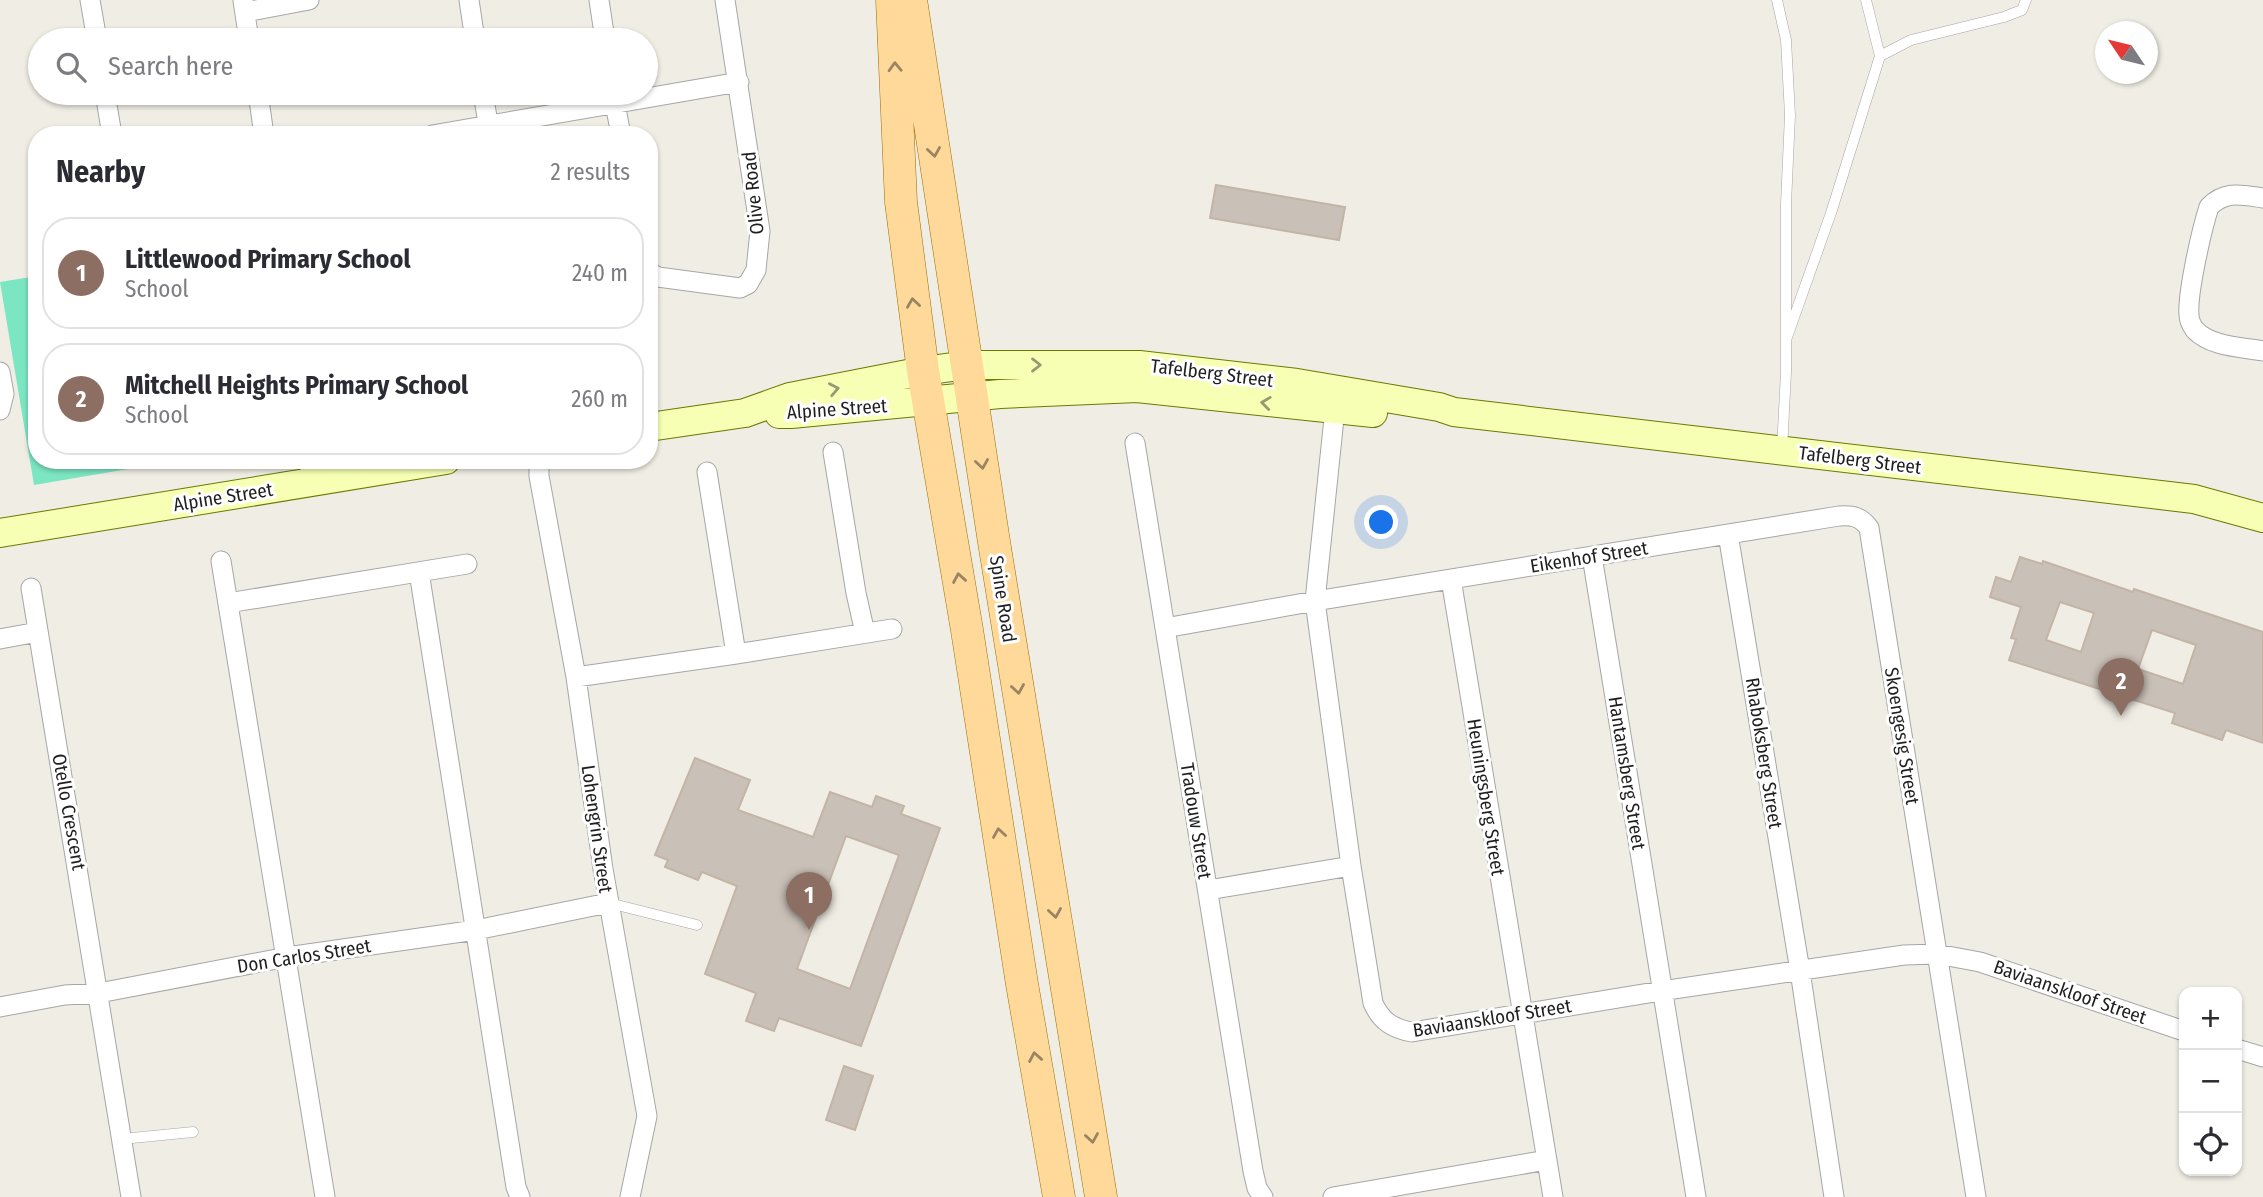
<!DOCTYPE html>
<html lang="en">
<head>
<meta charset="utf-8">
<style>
	body { margin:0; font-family:"Fira Sans Condensed",sans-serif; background:#f7f7f7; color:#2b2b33 }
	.controls { position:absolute; right:21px; bottom:21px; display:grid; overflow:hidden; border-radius:14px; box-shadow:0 2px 5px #0004 }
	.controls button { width:63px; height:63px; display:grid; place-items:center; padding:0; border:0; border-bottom:2px solid #e1e1e2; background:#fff; color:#2b2b33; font:35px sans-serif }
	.compass { position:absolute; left:2095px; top:21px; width:63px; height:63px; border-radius:50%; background:#fff; box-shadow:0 2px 5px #0004; rotate:305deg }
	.you { position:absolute; left:1382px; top:523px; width:24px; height:24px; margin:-18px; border:5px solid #fff; border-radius:50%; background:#1a73e8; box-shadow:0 0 0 10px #1a73e833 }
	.badge { display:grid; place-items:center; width:46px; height:46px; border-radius:50%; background:#2563eb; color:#fff; font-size:23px; font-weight:700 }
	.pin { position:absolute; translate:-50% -58px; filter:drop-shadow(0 2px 4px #0008) }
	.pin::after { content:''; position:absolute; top:37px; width:24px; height:21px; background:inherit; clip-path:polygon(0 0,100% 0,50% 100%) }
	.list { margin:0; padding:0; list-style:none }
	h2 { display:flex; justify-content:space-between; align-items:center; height:91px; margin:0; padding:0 28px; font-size:30px }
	h2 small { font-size:23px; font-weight:400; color:#7c7c81 }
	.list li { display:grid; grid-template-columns:46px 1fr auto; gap:21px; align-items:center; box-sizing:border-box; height:112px; margin:0 14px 14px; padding:0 14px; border:2px solid #e1e1e2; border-radius:28px }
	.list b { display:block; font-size:26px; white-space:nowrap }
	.list p { margin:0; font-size:23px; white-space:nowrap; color:#7c7c81 }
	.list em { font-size:23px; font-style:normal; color:#7c7c81 }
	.icon { flex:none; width:38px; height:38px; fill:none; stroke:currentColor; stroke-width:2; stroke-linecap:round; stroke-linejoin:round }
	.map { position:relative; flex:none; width:2263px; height:1197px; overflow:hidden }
	.search { position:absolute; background:#fff; box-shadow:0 2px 5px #0004; left:28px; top:28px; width:630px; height:77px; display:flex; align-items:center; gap:18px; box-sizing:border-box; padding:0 24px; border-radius:38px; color:#7c7c81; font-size:26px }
	.panel { position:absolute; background:#fff; box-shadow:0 2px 5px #0004; left:28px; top:126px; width:630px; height:343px; border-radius:28px }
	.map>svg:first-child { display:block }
</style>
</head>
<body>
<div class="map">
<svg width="2263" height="1197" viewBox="0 0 2263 1197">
	<rect width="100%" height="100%" fill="#f0ede4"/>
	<path fill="#7ce6c2" d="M 37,276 L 37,460 L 181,460 L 34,485 L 0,282 Z"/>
	<path fill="#c9c0b7" stroke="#c3b4a5" stroke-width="2" fill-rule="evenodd" d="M 1216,185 L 1345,207 L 1339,240 L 1210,218 Z
		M 2020,557 L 2042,564 L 2043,561 L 2133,592 L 2134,589 L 2263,632 L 2263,743 L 2226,730 L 2222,740 L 2172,723 L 2175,713 L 2009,660 L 2016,639 L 2011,638 L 2021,607 L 1990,597 L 1996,577 L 2011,582 ZM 2060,602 L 2094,613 L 2081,652 L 2046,640 ZM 2152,630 L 2196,645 L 2183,684 L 2138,669 Z
		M 695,758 L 750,780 L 738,810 L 813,837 L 830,792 L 872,807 L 876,796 L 904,806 L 901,814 L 940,828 L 861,1046 L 779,1018 L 774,1031 L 746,1021 L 756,993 L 705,974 L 737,886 L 702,872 L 698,880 L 665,867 L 668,860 L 655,855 ZM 846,836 L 899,855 L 850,989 L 797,969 Z
		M 844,1066 L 873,1076 L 855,1130 L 826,1120 Z"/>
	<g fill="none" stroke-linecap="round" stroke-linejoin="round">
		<defs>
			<path id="lane" d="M 1777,0 L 1786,40 L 1790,115 L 1786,204 L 1786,372 L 1782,450
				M 1866,0 L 1880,56
				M 1786,340 L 1831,213 L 1880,56 L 1911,40 L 2004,17 L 2022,10 L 2026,0
				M 304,460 L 308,479
				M 609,903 L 697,925
				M 122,1139 L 193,1132"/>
			<path id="street" d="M 90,0 L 97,40
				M 469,0 L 475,40
				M 599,0 L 605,40
				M 243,1 L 249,40
				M 245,12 L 309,0
				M 105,93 L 112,135
				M 258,93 L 264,135
				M 483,93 L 490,135
				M 613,93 L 621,135
				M 432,135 L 739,82
				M 2263,198 C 2242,195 2225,190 2209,207 C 2202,228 2187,294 2189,315 C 2189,320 2192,326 2195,330 C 2211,347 2242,347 2263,351
				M 649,272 L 658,277 L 740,288 L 748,284 L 756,270 L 760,231 L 725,0
				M 0,372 L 4,394 L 0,410
				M 1336,399 L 1315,601 L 1351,866 L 1373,1003 C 1381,1021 1393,1029 1412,1032 L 1661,991 L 1904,955 L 1937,954 L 1980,962 L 2184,1031
				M 1135,443 L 1253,1171 L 1257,1188 L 1263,1197
				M 833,452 L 856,593 L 865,633
				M 539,460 L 539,476 L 576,677 L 603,869 L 647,1116 L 630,1197
				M 707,472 L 736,654
				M 1728,534 L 1800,971 L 1834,1197
				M 1592,556 L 1696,1197
				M 221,561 L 325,1197
				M 419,572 L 516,1187 L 520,1197
				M 1451,579 L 1553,1197
				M 31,588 L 131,1197
				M 228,603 L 467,564
				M 1165,628 L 1315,601 L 1839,516 C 1853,515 1861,517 1869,528 L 1976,1197
				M 0,639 L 38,632
				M 576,677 L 736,654 L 892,629
				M 1208,890 L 1351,866
				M 0,1007 L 65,995 L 99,993 L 287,957 L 476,930 L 608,903
				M 2237,1049 L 2263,1057
				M 1333,1197 L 1547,1160"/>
			<path id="secondary" d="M 779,414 L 791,414 L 1000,394 L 1137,388 L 1373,413
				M 649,427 L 745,413 L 790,397 L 923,371 L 967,365 L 1139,365 L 1297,383 L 1439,407 L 1454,412 L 2194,499 L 2263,518
				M 0,533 L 446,460"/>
			<path id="primary" d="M 892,0 L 901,202 L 923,371 L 967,630 L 1022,984 L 1059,1197
				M 911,0 L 994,542 L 1101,1197"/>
		</defs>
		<use href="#lane" stroke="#a6a6a6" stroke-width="11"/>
		<use href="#street" stroke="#a6a6a6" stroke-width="21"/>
		<use href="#secondary" stroke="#677b00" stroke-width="30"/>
		<use href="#primary" stroke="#996f00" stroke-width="33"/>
		<use href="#lane" stroke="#fff" stroke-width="10"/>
		<use href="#street" stroke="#fff" stroke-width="19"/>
		<use href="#secondary" stroke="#f7ffb4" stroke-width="28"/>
		<use href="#primary" stroke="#ffd99a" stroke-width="32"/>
	</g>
	<defs><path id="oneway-chevron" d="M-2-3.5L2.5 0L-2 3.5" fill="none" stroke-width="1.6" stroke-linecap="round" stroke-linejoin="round" transform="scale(1.75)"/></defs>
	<g stroke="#9a8563">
		<use href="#oneway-chevron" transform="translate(895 67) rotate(-92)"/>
		<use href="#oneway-chevron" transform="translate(934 152) rotate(81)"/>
		<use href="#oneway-chevron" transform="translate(913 303) rotate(-98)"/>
		<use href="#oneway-chevron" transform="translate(982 464) rotate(81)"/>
		<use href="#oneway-chevron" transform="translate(959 578) rotate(-100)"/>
		<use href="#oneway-chevron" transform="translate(1018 689) rotate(81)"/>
		<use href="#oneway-chevron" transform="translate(999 833) rotate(-99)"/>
		<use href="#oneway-chevron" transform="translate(1055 913) rotate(81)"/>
		<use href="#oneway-chevron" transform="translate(1035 1057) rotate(-100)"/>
		<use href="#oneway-chevron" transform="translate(1092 1138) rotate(81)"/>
	</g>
	<g stroke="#969a71">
		<use href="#oneway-chevron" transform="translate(1036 365)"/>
		<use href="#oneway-chevron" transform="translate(834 389) rotate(-11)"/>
		<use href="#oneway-chevron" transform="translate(1266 403) rotate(-173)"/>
	</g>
	<g text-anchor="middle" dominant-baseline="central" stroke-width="6" stroke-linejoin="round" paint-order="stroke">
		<g font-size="19" fill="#1f1f1f" stroke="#fff">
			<text transform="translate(753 193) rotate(-96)">Olive Road</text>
			<text transform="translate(1212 373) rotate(7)">Tafelberg Street</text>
			<text transform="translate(837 409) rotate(-4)">Alpine Street</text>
			<text transform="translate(1860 460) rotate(7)">Tafelberg Street</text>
			<text transform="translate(223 497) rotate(-9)">Alpine Street</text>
			<text transform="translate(1589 557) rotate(-9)">Eikenhof Street</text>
			<text transform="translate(1003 599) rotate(81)">Spine Road</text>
			<text transform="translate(1902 736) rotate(81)">Skoengesig Street</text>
			<text transform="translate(1764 753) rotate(81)">Rhaboksberg Street</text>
			<text transform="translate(1627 773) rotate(81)">Hantamsberg Street</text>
			<text transform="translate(1486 797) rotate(81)">Heuningsberg Street</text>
			<text transform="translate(69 812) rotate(80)">Otello Crescent</text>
			<text transform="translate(1196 821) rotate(81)">Tradouw Street</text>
			<text transform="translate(597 829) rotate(82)">Lohengrin Street</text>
			<text transform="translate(304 956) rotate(-9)">Don Carlos Street</text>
			<text transform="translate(2070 992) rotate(19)">Baviaanskloof Street</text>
			<text transform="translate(1492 1018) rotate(-9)">Baviaanskloof Street</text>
		</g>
	</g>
</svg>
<div class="controls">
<button>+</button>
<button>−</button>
<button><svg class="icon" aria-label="locate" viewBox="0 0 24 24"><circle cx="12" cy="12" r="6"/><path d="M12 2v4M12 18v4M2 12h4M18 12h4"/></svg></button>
</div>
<svg class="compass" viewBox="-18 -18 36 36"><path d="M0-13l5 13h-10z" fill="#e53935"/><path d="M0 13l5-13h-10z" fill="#7c7c81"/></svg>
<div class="you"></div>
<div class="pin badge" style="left:809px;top:930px;background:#8d6e63">1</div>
<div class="pin badge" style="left:2121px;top:716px;background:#8d6e63">2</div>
<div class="search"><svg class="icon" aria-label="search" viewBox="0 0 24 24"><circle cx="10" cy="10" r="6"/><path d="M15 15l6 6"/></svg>Search here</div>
<section class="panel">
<h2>Nearby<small>2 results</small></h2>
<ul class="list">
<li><span class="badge" style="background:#8d6e63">1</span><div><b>Littlewood Primary School</b><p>School</p></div><em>240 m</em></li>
<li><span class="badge" style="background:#8d6e63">2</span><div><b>Mitchell Heights Primary School</b><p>School</p></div><em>260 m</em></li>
</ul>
</section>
</div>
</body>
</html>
